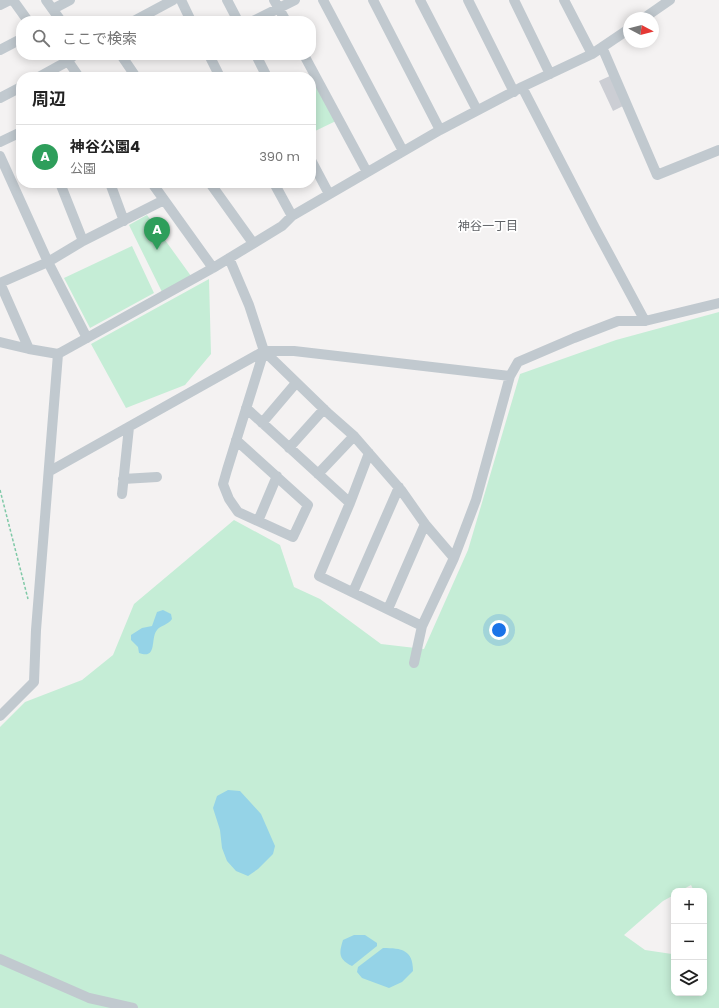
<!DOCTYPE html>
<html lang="ja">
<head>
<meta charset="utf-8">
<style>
	body { margin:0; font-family:Poppins,"Noto Sans JP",sans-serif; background:#f2f2f2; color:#222 }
	.controls { position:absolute; right:12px; bottom:12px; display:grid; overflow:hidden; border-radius:8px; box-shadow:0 2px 10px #0003 }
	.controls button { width:36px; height:36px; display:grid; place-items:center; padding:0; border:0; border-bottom:1px solid #e0e0e0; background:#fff; color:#222; font:20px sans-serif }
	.compass { position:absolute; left:623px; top:12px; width:36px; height:36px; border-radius:50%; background:#fff; box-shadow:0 2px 10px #0003; rotate:97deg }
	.you { position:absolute; left:499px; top:630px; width:14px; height:14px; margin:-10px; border:3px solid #fff; border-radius:50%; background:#1a73e8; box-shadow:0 0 0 6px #1a73e833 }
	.badge { display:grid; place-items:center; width:26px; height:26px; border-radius:50%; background:#7c3aed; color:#fff; font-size:13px; font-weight:700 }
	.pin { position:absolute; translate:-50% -33px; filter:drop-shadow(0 1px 2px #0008) }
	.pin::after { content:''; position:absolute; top:21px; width:14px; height:12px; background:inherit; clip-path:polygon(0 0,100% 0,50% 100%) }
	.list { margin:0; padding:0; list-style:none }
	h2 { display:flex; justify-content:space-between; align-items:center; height:52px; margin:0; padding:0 16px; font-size:17px }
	h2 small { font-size:13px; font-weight:400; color:#767676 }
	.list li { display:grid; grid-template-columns:26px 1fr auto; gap:12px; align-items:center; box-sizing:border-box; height:64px; padding:0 16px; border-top:1px solid #e0e0e0 }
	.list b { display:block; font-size:15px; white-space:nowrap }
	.list p { margin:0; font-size:13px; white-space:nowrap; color:#767676 }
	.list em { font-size:13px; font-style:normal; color:#767676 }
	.icon { flex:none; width:22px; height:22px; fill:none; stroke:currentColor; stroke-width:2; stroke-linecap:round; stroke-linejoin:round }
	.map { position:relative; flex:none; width:719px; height:1008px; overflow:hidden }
	.search { position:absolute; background:#fff; box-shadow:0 2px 10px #0003; left:16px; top:16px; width:300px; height:44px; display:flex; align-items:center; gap:10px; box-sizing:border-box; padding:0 14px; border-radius:16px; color:#767676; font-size:15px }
	.panel { position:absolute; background:#fff; box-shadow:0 2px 10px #0003; left:16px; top:72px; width:300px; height:116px; border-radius:16px }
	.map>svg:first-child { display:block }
</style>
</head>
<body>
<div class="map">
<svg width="719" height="1008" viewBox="0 0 719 1008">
	<rect width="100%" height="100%" fill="#f4f2f2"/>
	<path fill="#c5edd6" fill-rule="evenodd" d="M 314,74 L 338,120 L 311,133 L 311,77 L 309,77 Z
		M 147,215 L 191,276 L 162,292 L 129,225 Z
		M 132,246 L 154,293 L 90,328 L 64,278 Z
		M 209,279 L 211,354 L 185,385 L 126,408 L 91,344 Z
		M 719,312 L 719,1008 L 0,1008 L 0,727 L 25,702 L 82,680 L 113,655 L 134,604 L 234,520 L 280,545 L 294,587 L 320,599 L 381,644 L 424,649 L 468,550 L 520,374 L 616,340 ZM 691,885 L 694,891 L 704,891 L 704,993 L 674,993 L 674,953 L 672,954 L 645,950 L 624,935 L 663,901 L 674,895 L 674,891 L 680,891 Z"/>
	<path fill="#95d3e7" d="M 163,610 L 171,614 L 172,619 C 168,625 161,625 157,630 C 150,638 158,660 139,653 L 138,647 L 131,640 L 131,635 L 142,628 L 152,626 L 157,612 Z
		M 228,790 L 240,791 L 261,814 L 275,846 L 273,854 L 258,869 L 248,876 L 236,871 L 227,861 L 222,848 L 220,830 L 213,808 L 217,796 Z
		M 354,935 L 365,935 L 377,943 L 377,946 L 352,966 C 338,959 339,953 343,940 Z
		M 383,948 C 402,948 413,950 413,971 L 402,982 L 389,988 L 362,978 L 357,972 L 358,967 Z"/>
	<path fill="#ccced4" d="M 612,75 L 625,105 L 613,111 L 599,81 Z"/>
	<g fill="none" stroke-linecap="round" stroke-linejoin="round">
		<path stroke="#7fc9a7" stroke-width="1.5" stroke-dasharray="3 2" stroke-linecap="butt" d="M 0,490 L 28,599"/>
		<path stroke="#c1c9cf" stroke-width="10" d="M 13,0 L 28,21
			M 46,0 L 61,21
			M 181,0 L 191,21
			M 227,0 L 238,21
			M 274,0 L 286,21
			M 323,0 L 403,151
			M 373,0 L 440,130
			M 420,0 L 477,110
			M 468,0 L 514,92
			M 514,0 L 550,74
			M 564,0 L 592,54
			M 0,5 L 10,0
			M 53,9 L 70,0
			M 644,18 L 670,0
			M 134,21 L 173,0
			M 253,21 L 295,0
			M 602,47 L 657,175 L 719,150
			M 0,50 L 21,39
			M 121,55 L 136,77
			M 209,55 L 220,77
			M 256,55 L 267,77
			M 304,55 L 367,172
			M 68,61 L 79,77
			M 39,77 L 68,61 L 74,55
			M 522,87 L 595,228 L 645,321
			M 0,98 L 21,87
			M 0,142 L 21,132
			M 0,156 L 48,262 L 87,338
			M 311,160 L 329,194
			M 60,183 L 83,241
			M 110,183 L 124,221
			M 152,183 L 213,268
			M 210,183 L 253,243
			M 274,183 L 292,216
			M 229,258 L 249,305 L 264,351 L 329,414 L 354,436 L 401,490 L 425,524 L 454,558
			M 0,283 L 48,262 L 83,241 L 164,200
			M 0,283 L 29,349
			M 0,342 L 29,349 L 58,354 L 213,268 L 282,226 L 292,216 L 440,130 L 522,87 L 592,54 L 629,29
			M 246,408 L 350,503
			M 262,423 L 296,383
			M 236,440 L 308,505 L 293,537 L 238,512 L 229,499 L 223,484 L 227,470 L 264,351
			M 289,448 L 324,409
			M 369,453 L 350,503 L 319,576 L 422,626
			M 50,471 L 264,351 L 294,351 L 510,376
			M 318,474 L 354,436
			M 123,479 L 157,477
			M 122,494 L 129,427
			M 258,521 L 277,476
			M 353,592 L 399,487
			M 388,609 L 425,524
			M 414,663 L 422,626 L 454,558 L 476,500 L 510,376 L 518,362 L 574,338 L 618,321 L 645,321 L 719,303
			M 0,716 L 34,682 L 36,630 L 58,354
			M 0,959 L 89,998 L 133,1008"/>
	</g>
	<g text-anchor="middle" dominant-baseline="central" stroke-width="3.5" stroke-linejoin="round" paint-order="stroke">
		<g font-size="12" fill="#5f6266" stroke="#fff">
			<text x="488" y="225">神谷一丁目</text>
		</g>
	</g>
</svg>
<div class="controls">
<button>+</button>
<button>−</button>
<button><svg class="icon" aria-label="layers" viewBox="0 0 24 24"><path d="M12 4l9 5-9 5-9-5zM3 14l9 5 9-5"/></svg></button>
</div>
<svg class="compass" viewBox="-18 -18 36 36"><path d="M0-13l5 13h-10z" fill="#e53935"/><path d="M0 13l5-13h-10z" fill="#767676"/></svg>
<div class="you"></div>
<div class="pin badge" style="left:157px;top:250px;background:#2e9e5b">A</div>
<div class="search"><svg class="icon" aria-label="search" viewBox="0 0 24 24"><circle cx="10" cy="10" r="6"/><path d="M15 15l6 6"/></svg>ここで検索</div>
<section class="panel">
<h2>周辺<small></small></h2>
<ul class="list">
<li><span class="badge" style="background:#2e9e5b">A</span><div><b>神谷公園4</b><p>公園</p></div><em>390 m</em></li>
</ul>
</section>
</div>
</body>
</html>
